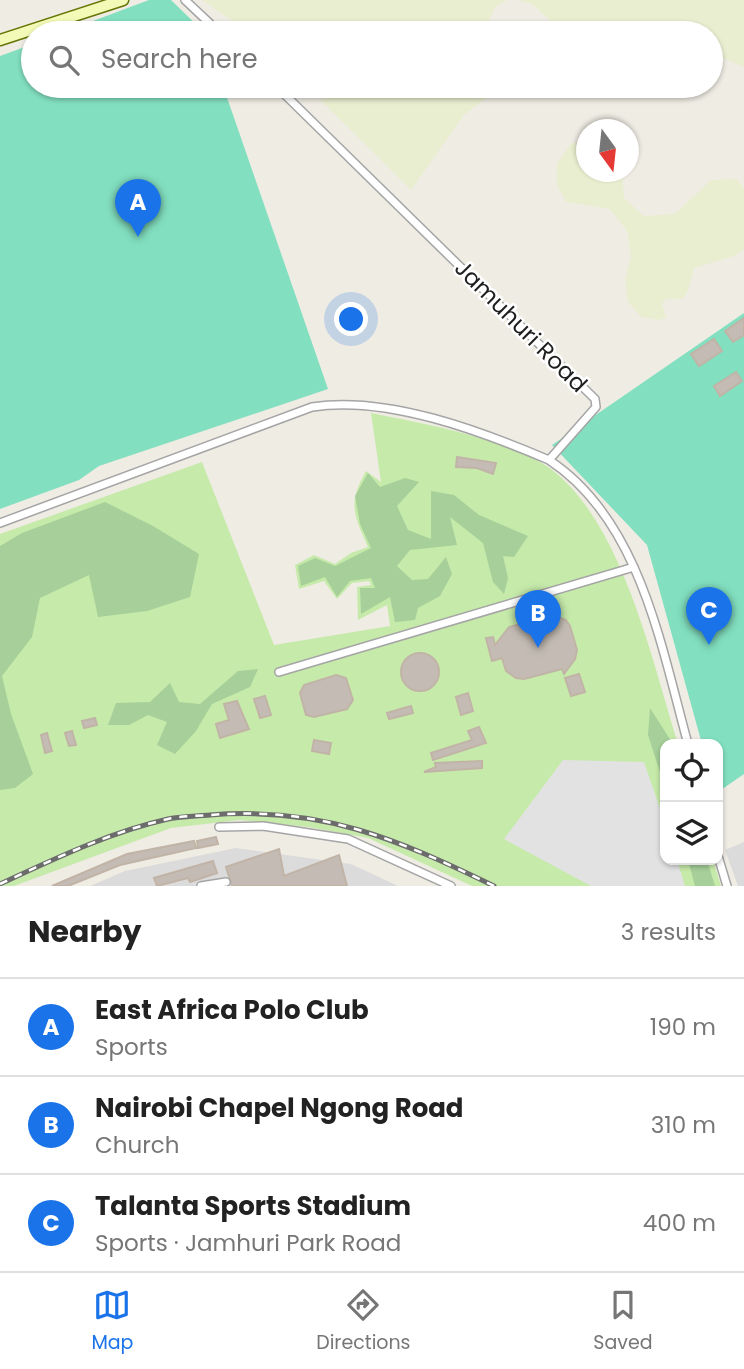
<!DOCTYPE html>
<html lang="en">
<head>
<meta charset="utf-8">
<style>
	body { margin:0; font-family:Poppins,sans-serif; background:#f2f2f2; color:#222 }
	.controls { position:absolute; right:21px; bottom:21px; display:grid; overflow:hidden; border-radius:14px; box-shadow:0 2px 5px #0004 }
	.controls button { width:63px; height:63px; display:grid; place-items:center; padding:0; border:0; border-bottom:2px solid #e0e0e0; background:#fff; color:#222; font:35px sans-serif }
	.compass { position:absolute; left:576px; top:119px; width:63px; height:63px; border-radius:50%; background:#fff; box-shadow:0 2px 5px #0004; rotate:165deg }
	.you { position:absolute; left:352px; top:320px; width:24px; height:24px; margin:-18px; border:5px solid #fff; border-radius:50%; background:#1a73e8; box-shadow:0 0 0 10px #1a73e833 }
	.badge { display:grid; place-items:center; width:46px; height:46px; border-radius:50%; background:#1a73e8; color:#fff; font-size:23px; font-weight:700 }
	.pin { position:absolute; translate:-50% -58px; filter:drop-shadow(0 2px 4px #0008) }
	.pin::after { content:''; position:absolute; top:37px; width:24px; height:21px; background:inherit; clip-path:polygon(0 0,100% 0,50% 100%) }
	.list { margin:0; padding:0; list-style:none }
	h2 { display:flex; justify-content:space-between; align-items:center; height:91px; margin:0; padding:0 28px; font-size:30px }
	h2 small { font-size:23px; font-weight:400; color:#767676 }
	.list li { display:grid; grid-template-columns:46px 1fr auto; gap:21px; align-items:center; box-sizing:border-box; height:98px; padding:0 28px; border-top:2px solid #e0e0e0 }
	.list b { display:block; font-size:26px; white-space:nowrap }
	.list p { margin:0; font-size:23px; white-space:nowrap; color:#767676 }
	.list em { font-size:23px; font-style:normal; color:#767676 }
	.icon { flex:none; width:38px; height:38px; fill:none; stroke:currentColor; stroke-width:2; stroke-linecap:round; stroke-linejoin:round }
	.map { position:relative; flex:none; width:744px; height:886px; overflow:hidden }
	.search { position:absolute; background:#fff; box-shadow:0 2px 5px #0004; left:21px; right:21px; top:21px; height:77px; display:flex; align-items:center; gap:18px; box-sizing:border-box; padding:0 24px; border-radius:38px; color:#767676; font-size:26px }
	.sheet { height:385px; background:#fff }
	nav { display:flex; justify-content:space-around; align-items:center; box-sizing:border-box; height:98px; border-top:2px solid #e0e0e0; background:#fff; font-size:19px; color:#767676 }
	nav a { display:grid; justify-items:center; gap:4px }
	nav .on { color:#1a73e8 }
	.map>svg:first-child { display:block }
</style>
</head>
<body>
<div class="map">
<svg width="744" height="886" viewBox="0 0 744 886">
	<rect width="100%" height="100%" fill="#efece4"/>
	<path fill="#dcdbdb" d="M 744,842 L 744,886 L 738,886 L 725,850 Z
		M 236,848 L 351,864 L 398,886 L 90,886 L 125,871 Z"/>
	<path fill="#eaeed0" d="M 202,0 L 507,0 L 495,7 L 488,24 L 490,33 L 389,33 L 371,24 L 348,33 L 249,33 Z
		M 518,0 L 744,0 L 744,67 L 711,53 L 711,33 L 550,33 L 549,19 L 532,4 Z
		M 306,86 L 503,86 L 464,115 L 411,190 Z
		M 586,139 L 586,172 L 622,172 L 624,198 L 644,216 L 675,214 L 711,180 L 736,179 L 744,188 L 744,249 L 734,256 L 694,268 L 688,291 L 682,299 L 666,299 L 662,304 L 666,317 L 660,320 L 641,317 L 628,302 L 625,280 L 631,257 L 627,231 L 610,209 L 566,202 L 557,185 L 557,163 L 571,144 Z"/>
	<path fill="#c6eaaa" d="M 371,413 C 421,423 503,438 545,465 C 621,515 652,661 678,744 L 665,744 L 665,860 L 713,860 L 721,886 L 472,886 L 368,838 L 308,827 L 239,820 L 171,828 L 14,886 L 0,886 L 0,534 L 202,462 L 274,645 L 390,626 L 387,605 L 358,620 L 357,587 L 371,585 L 369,581 L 352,583 L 337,599 L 324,581 L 299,589 L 295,565 L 314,555 L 335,564 L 351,553 L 368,547 C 353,513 348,504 366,471 L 381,482 Z"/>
	<path fill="#a6cf99" d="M 368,473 L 380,487 L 405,478 L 419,482 L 397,506 L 408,530 L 431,539 L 431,491 L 454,495 L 479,515 L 528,536 L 514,557 L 503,556 L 508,578 L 504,594 L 493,582 L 483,543 L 450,517 L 457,545 L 410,550 L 397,566 L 412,580 L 428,579 L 446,557 L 452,574 L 440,596 L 418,608 L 415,620 L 395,622 L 390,597 L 361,614 L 360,588 L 375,588 L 371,578 L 350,581 L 337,597 L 325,577 L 301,586 L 298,566 L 315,558 L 335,566 L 371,548 L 360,524 L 355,496 Z
		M 105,502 L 153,526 L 199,554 L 190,597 L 147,611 L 98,617 L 89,575 L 40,598 L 32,637 L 2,676 L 11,714 L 33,774 L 15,788 L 0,790 L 0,546 L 22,533 Z
		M 258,669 L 250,687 L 212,704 L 196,731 L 175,754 L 157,745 L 167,722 L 148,715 L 129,725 L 108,725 L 116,703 L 150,702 L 170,683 L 179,702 L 200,704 L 238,671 Z
		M 650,708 L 673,744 L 665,744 L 665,788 L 648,735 Z
		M 688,860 L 707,860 L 715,886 L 695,886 Z"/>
	<path fill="#82dfc0" d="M 149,0 L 171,0 L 205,33 L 61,33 Z
		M 33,44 L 33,86 L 223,86 L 328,389 L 99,466 L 79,480 L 0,509 L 0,56 Z
		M 744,313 L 744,774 L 718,792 L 718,744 L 702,744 L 647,545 L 552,445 Z"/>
	<path fill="#e2e2e2" d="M 563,760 L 644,762 L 665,823 L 665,860 L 677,860 L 685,886 L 591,886 L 504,839 Z"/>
	<path fill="#c4bcb4" stroke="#c1b4a7" stroke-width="2" d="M 744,318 L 744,335 L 733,342 L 725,331 Z
		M 714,339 L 722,351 L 699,366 L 691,354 Z
		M 736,372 L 742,381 L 720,396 L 714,386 Z
		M 457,457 L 496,463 L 493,474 L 477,468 L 456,467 Z
		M 552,615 L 566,620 L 570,626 L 577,650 L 575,659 L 564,674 L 562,669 L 524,679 L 516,678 L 506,671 L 502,658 L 492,661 L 486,638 L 493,637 L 495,645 L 509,627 Z
		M401 672a19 19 0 1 1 38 0a19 19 0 1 1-38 0Z
		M 579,674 L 585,692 L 571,696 L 565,678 Z
		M 336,675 L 346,678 L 353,700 L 347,709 L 314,717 L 306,715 L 300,693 L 304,685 Z
		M 468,693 L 473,711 L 461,715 L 456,697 Z
		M 265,696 L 271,715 L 260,718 L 254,699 Z
		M 237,701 L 249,729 L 220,738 L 216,724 L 229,720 L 224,704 Z
		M 411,706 L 413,713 L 389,719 L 387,713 Z
		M 95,718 L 97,725 L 84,728 L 82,721 Z
		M 479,727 L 486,743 L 433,760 L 431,753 L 472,740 L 468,731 Z
		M 72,731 L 76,745 L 69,746 L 65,733 Z
		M 47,733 L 52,751 L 45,753 L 41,735 Z
		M 314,740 L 331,743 L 329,754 L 312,751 Z
		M 482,761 L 482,768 L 424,772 L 436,767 L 435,763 Z
		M 216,837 L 218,844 L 198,848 L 197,841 Z
		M 194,841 L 196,848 L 120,865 L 68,886 L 52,886 L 127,854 Z
		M 279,849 L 284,876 L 339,855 L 347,886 L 232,886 L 226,867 Z
		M 213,861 L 217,873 L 190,882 L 188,878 L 157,886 L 154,878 Z"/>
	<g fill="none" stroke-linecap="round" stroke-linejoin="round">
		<defs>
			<path id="street" d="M 185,0 L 220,33
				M 549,460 C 640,520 661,646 688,744
				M 0,523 L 312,407 C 386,395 481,431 549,460 L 596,407 L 595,399 L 276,86
				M 279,672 L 634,567
				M 219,827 L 263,826 L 348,839 L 451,886
				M 718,856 L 727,886
				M 201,886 L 226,882"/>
			<path id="secondary" d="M 0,40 L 123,0"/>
		</defs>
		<use href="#street" stroke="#a5a5a5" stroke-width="10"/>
		<use href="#secondary" stroke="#647605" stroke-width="13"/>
		<use href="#street" stroke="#fff" stroke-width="7"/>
		<use href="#secondary" stroke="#f3fab8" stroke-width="10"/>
		<defs>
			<path id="rail" d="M 0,884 C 54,859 110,832 168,819 C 181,816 196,816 210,815 C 321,806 397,839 494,886"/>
		</defs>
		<use href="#rail" stroke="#6c6c6c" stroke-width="5"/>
		<use href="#rail" stroke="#fff" stroke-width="2.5" stroke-dasharray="8" stroke-linecap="butt"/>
	</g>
	<g text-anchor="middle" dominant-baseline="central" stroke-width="5" stroke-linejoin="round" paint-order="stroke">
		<g font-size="23" fill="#1e1e1e" stroke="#fff">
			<text transform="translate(521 326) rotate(45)">Jamuhuri Road</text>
		</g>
	</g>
</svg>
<div class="controls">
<button><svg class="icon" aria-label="locate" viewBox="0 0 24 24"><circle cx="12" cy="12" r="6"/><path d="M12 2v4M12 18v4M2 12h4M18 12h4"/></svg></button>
<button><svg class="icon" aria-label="layers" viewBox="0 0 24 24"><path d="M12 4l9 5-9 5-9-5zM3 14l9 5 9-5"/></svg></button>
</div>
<svg class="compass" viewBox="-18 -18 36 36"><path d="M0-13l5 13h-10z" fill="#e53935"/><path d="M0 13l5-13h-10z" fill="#767676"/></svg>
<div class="you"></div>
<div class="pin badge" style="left:138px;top:237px">A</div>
<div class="pin badge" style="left:538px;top:648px">B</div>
<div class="pin badge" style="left:709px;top:645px">C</div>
<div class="search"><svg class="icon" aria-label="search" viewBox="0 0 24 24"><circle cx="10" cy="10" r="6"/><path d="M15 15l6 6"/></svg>Search here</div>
</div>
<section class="sheet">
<h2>Nearby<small>3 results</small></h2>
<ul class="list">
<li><span class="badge">A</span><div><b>East Africa Polo Club</b><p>Sports</p></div><em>190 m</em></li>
<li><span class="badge">B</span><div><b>Nairobi Chapel Ngong Road</b><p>Church</p></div><em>310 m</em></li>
<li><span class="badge">C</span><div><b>Talanta Sports Stadium</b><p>Sports · Jamhuri Park Road</p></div><em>400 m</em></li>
</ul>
</section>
<nav>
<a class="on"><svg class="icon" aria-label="map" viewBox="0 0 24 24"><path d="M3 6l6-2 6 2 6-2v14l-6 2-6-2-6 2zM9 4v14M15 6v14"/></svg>Map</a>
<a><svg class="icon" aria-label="directions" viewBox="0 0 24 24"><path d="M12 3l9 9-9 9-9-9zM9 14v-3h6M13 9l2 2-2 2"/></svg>Directions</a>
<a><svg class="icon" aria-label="saved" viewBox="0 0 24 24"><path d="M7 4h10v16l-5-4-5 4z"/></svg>Saved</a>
</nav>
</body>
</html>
